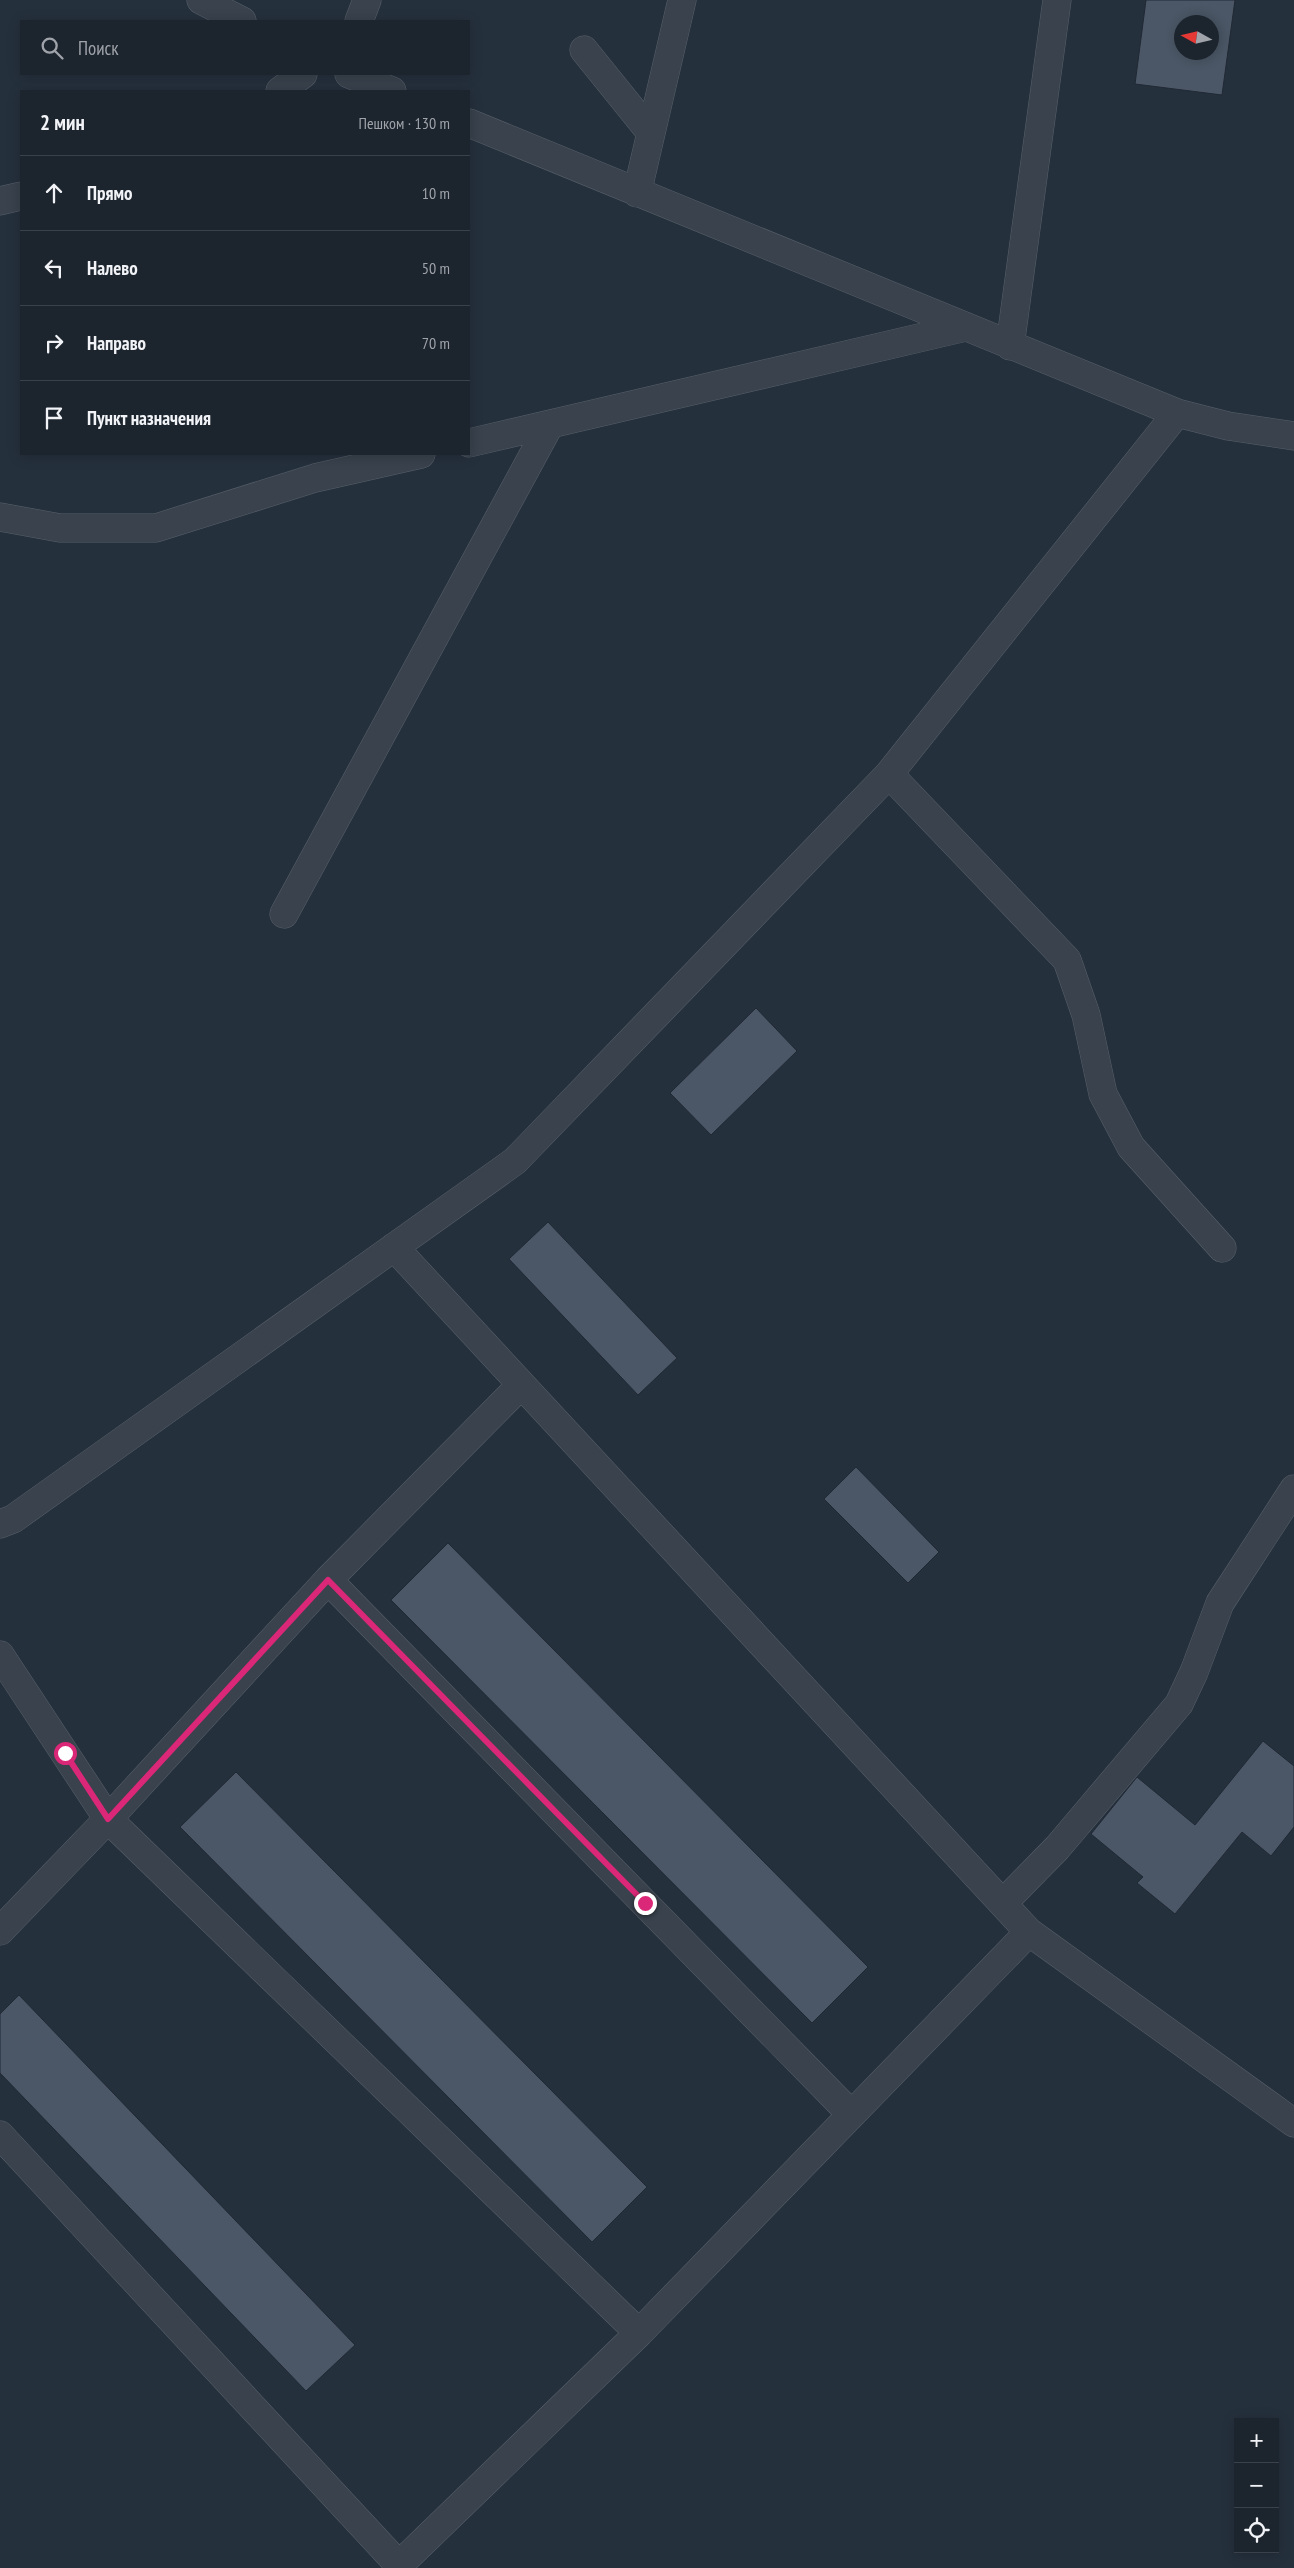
<!DOCTYPE html>
<html lang="ru">
<head>
<meta charset="utf-8">
<style>
	body { margin:0; font-family:"PT Sans Narrow",sans-serif; background:#252c36; color:#f1f3f6 }
	.controls { position:absolute; right:15px; bottom:15px; display:grid; overflow:hidden; border-radius:0px; box-shadow:0 2px 12px #0003 }
	.controls button { width:45px; height:45px; display:grid; place-items:center; padding:0; border:0; border-bottom:1px solid #3a414a; background:#1c242e; color:#f1f3f6; font:25px sans-serif }
	.compass { position:absolute; left:1174px; top:15px; width:45px; height:45px; border-radius:50%; background:#1c242e; box-shadow:0 2px 12px #0003; rotate:278deg }
	.stop { position:absolute; width:15px; height:15px; margin:-11px; border:4px solid #db2777; border-radius:50%; background:#fff }
	.stop.end { background:#db2777; border-color:#fff; box-shadow:0 1px 5px #0008 }
	.list { margin:0; padding:0; list-style:none }
	h2 { display:flex; justify-content:space-between; align-items:center; height:65px; margin:0; padding:0 20px; font-size:21px }
	h2 small { font-size:16px; font-weight:400; color:#a0a4aa }
	.list li { display:grid; grid-template-columns:32px 1fr auto; gap:15px; align-items:center; box-sizing:border-box; height:75px; padding:0 20px; border-top:1px solid #3a414a }
	.list b { display:block; font-size:19px; white-space:nowrap }
	.list em { font-size:16px; font-style:normal; color:#a0a4aa }
	.icon { flex:none; width:28px; height:28px; fill:none; stroke:currentColor; stroke-width:2; stroke-linecap:round; stroke-linejoin:round }
	.map { position:relative; flex:none; width:1294px; height:2568px; overflow:hidden }
	.search { position:absolute; background:#1c242e; box-shadow:0 2px 12px #0003; left:20px; top:20px; width:450px; height:55px; display:flex; align-items:center; gap:12px; box-sizing:border-box; padding:0 18px; border-radius:0px; color:#a0a4aa; font-size:19px }
	.panel { position:absolute; background:#1c242e; box-shadow:0 2px 12px #0003; left:20px; top:90px; width:450px; height:365px; border-radius:0px }
	.map>svg:first-child { display:block }
</style>
</head>
<body>
<div class="map">
<svg width="1294" height="2568" viewBox="0 0 1294 2568">
	<rect width="100%" height="100%" fill="#25303d"/>
	<path fill="#4b5766" stroke="#202934" fill-rule="evenodd" d="M 1146,0 L 1235,0 L 1222,95 L 1135,84 ZM 1182,22 L 1212,22 L 1212,52 L 1182,52 Z
		M 756,1008 L 797,1051 L 711,1135 L 670,1093 Z
		M 548,1222 L 677,1358 L 638,1395 L 509,1259 Z
		M 856,1467 L 939,1552 L 908,1583 L 824,1499 Z
		M 448,1543 L 868,1967 L 812,2023 L 391,1600 Z
		M 1263,1741 L 1294,1766 L 1294,1827 L 1271,1856 L 1242,1832 L 1175,1914 L 1137,1883 L 1143,1877 L 1091,1834 L 1137,1777 L 1195,1825 Z
		M 236,1772 L 647,2187 L 592,2242 L 180,1827 Z
		M 19,1995 L 355,2345 L 306,2391 L 0,2073 L 0,2014 Z"/>
	<g fill="none" stroke-linecap="round" stroke-linejoin="round">
		<defs>
			<path id="minor" d="M 201,0 L 242,21
				M 359,21 L 367,0
				M 584,50 L 651,133
				M 349,74 L 392,91
				M 280,91 L 303,74
				M 469,123 L 1177,413
				M 637,193 L 682,0
				M 0,201 L 21,196
				M 1010,346 L 1057,0
				M 469,443 L 966,327
				M 0,517 L 60,528 L 156,528 L 315,478 L 421,454
				M 889,774 L 1067,960 L 1086,1015 L 1103,1094 L 1131,1147 L 1222,1248
				M 284,914 L 550,424
				M 394,1247 L 1029,1932 L 1294,2123
				M 0,1524 L 13,1519 L 515,1161 L 889,774 L 1177,413 L 1228,426 L 1294,436
				M 328,1580 L 851,2114
				M 0,1655 L 108,1819 L 639,2333
				M 1003,1903 L 1057,1848 L 1179,1704 L 1194,1672 L 1220,1603 L 1294,1489
				M 0,1931 L 108,1819 L 328,1580 L 521,1385
				M 0,2135 L 399,2565
				M 396,2568 L 639,2333 L 1029,1932"/>
		</defs>
		<use href="#minor" stroke="#57606b" stroke-width="29"/>
		<use href="#minor" stroke="#39424d" stroke-width="28"/>
	</g>
	<g fill="none" stroke-linecap="round" stroke-linejoin="round">
		<path stroke="#db2777" stroke-width="6" d="M 65,1753 L 108,1819 L 328,1580 L 645,1903"/>
	</g>
</svg>
<div class="controls">
<button>+</button>
<button>−</button>
<button><svg class="icon" aria-label="locate" viewBox="0 0 24 24"><circle cx="12" cy="12" r="6"/><path d="M12 2v4M12 18v4M2 12h4M18 12h4"/></svg></button>
</div>
<svg class="compass" viewBox="-18 -18 36 36"><path d="M0-13l5 13h-10z" fill="#e53935"/><path d="M0 13l5-13h-10z" fill="#a0a4aa"/></svg>
<div class="stop" style="left:65px;top:1753px"></div>
<div class="stop end" style="left:645px;top:1903px"></div>
<div class="search"><svg class="icon" aria-label="search" viewBox="0 0 24 24"><circle cx="10" cy="10" r="6"/><path d="M15 15l6 6"/></svg>Поиск</div>
<section class="panel">
<h2>2 мин<small>Пешком · 130 m</small></h2>
<ul class="list">
<li><svg class="icon" aria-label="ahead" viewBox="0 0 24 24"><path d="M12 20V5M6 11l6-6 6 6"/></svg><div><b>Прямо</b></div><em>10 m</em></li>
<li><svg class="icon" aria-label="left" viewBox="0 0 24 24"><path d="M17 20v-9H6M10 6l-5 5 5 5"/></svg><div><b>Налево</b></div><em>50 m</em></li>
<li><svg class="icon" aria-label="right" viewBox="0 0 24 24"><path d="M7 20v-9h11M14 6l5 5-5 5"/></svg><div><b>Направо</b></div><em>70 m</em></li>
<li><svg class="icon" aria-label="arrive" viewBox="0 0 24 24"><path d="M6 21V4h12l-3 4 3 4H6"/></svg><div><b>Пункт назначения</b></div></li>
</ul>
</section>
</div>
</body>
</html>
